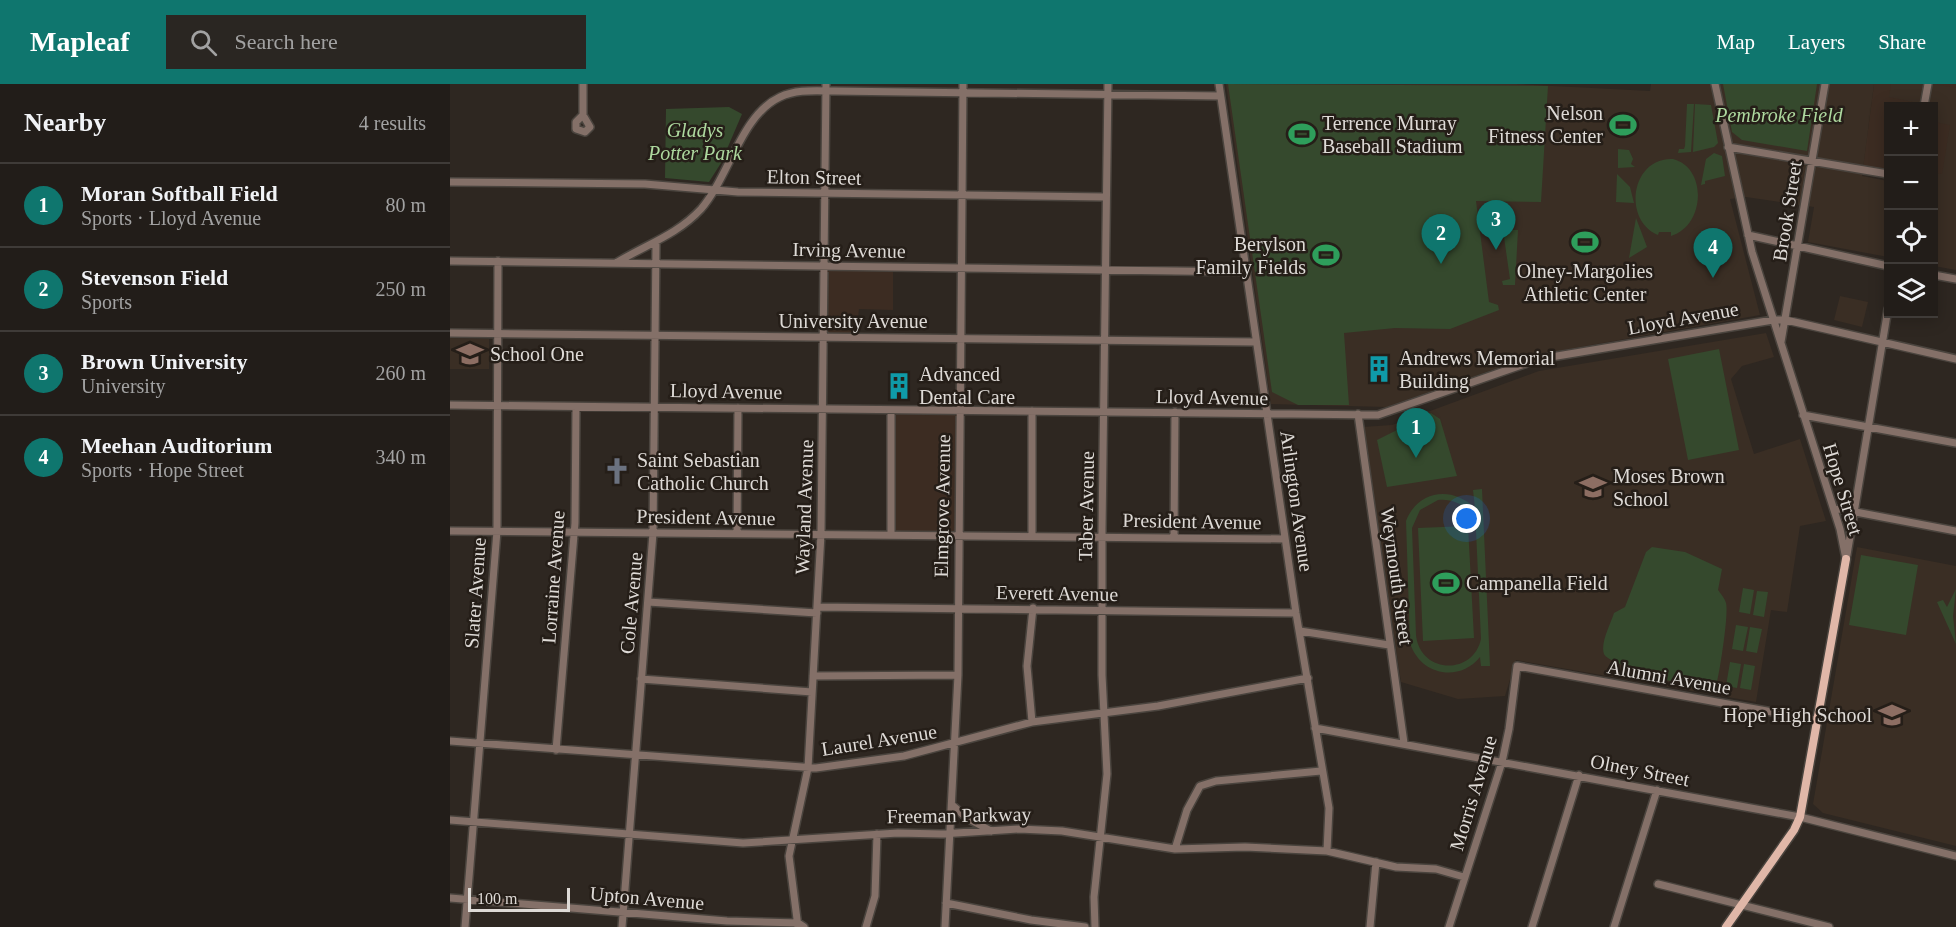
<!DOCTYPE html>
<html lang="en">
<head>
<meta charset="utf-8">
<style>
	body { margin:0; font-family:Georgia,serif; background:#2a2622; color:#f1f3f6 }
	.controls { position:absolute; right:18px; top:18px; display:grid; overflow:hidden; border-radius:0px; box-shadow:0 3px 15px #0003 }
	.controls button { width:54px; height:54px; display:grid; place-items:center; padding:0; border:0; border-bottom:2px solid #3f3b38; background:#221d19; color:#f1f3f6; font:30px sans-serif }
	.scale { position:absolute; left:18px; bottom:15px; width:102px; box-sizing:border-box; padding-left:6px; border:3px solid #dedad6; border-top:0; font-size:16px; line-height:21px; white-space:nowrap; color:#dedad6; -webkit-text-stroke:4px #251e18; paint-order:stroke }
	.you { position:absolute; left:1017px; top:435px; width:21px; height:21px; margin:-15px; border:4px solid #fff; border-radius:50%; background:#1a73e8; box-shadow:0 0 0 9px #1a73e833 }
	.badge { display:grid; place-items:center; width:39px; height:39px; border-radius:50%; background:#0f766e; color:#fff; font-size:20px; font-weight:700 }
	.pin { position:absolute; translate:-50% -50px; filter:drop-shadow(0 2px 3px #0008) }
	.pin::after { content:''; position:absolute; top:32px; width:21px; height:18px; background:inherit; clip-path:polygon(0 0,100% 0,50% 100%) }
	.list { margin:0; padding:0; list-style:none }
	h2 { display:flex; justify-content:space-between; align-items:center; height:78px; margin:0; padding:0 24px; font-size:26px }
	h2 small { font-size:20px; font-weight:400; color:#a2a2a2 }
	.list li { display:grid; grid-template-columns:39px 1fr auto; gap:18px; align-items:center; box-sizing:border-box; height:84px; padding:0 24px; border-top:2px solid #3f3b38 }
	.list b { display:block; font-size:22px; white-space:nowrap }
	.list p { margin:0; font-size:20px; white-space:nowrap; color:#a2a2a2 }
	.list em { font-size:20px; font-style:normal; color:#a2a2a2 }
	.icon { flex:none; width:33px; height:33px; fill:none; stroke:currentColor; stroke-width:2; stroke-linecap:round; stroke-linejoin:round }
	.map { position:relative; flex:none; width:1506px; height:843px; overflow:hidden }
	header { display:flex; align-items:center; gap:36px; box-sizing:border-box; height:84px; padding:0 30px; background:#0f766e; color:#fff }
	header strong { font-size:28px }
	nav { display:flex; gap:33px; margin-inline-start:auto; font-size:21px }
	.search { width:420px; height:54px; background:#2a2622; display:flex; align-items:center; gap:15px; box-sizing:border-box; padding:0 21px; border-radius:0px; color:#a2a2a2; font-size:22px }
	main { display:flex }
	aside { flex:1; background:#221d19 }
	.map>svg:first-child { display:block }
</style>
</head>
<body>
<header>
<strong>Mapleaf</strong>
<div class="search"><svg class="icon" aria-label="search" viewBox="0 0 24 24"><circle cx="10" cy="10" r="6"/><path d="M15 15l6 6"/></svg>Search here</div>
<nav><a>Map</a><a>Layers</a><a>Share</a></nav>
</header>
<main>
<aside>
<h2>Nearby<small>4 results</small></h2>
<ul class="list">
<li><span class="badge">1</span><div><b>Moran Softball Field</b><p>Sports · Lloyd Avenue</p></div><em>80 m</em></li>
<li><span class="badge">2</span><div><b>Stevenson Field</b><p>Sports</p></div><em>250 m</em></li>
<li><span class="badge">3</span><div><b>Brown University</b><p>University</p></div><em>260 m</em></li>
<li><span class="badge">4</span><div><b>Meehan Auditorium</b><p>Sports · Hope Street</p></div><em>340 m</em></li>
</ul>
</aside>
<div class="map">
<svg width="1506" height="843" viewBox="0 0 1506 843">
	<rect width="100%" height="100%" fill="#2e2721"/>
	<path fill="#3c2c22" d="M 1424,0 L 1506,0 L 1506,37 L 1495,99 L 1484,97 L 1484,22 L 1438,22 L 1438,88 L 1413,83 Z
		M 376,179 L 443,180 L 443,226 L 409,225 L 406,251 L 373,251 Z
		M 440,324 L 508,324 L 508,449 L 443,450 Z"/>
	<path fill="#3a2e24" d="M 776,0 L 1066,0 L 1200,7 L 1201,0 L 1424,0 L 1412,92 L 1438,97 L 1435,118 L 1438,118 L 1438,173 L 1358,158 L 1364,123 L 1296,113 L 1280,115 L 1310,231 L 1085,271 L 936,323 L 821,320 Z
		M 1441,0 L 1482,0 L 1506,4 L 1506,186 L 1484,182 L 1484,89 L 1492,90 L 1500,41 L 1484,38 L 1482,22 L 1439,13 Z
		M 1390,212 L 1418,218 L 1412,243 L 1384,236 Z
		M 1316,249 L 1324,273 L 1292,282 L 1281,295 L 1304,370 L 1350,355 L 1376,437 L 1350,442 L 1337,528 L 1321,526 L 1306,618 L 1066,576 L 1055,612 L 1008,615 L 951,598 L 913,343 L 942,341 L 1089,287 Z
		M 0,254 L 39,255 L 39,285 L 0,285 Z
		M 1407,463 L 1506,482 L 1506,762 L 1373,729 L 1363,720 Z"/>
	<path fill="#35492d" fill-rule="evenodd" d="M 778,0 L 1098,2 L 1091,118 L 1026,117 L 1039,218 L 1048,221 L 1049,226 L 1000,245 L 945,244 L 894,249 L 899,321 L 848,321 L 822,308 Z
		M 1273,0 L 1367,0 L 1357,67 L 1292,56 L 1282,48 Z
		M 1237,20 L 1244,20 L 1241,68 L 1228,69 L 1229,65 L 1234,65 L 1235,62 Z
		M 1245,20 L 1261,21 L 1268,59 L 1264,63 L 1243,68 Z
		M 279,23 L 292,30 L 271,79 L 259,98 L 215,94 L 216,25 Z
		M 1168,65 L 1179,66 L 1183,75 L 1181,80 L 1185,83 L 1168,84 Z
		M 1264,69 L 1272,72 L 1275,92 L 1255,97 L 1255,100 L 1251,101 L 1256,75 Z
		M 1223,75 C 1258,84 1255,142 1221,152 L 1221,148 L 1209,148 L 1208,151 C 1172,136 1181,73 1223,75 Z
		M 1167,90 L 1180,103 L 1184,119 L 1166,118 Z
		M 1186,134 L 1197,163 L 1179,174 Z
		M 1053,146 L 1068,146 L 1065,201 L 1053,201 L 1052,197 L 1060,195 Z
		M 1269,265 L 1289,366 L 1238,376 L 1218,275 Z
		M 981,329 L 990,335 L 1007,392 L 937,403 L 927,356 Z
		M 1032,405 L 1040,582 L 1031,582 L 1030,573 C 1009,599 970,591 960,559 L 956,437 C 968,406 1002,402 1025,424 L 1023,406 ZM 988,416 C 1008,414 1024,426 1026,447 L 1031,555 C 1023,592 970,590 966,551 L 962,444 L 970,426 Z
		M 1018,442 L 1024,554 L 973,557 L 968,444 Z
		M 1202,463 L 1235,468 L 1272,485 L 1268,506 C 1271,510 1275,515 1276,519 C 1279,530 1269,594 1265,606 L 1254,607 C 1239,602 1158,581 1154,570 C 1150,559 1161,539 1164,529 L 1175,523 L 1196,468 Z
		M 1411,471 L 1468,481 L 1456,551 L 1399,541 Z
		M 1293,504 L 1304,506 L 1300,530 L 1289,528 Z
		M 1506,505 L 1503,532 L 1506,560 L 1487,518 L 1493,516 L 1497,523 Z
		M 1307,507 L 1318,508 L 1314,533 L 1303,531 Z
		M 1286,541 L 1298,543 L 1293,567 L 1282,565 Z
		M 1300,543 L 1312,545 L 1307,569 L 1296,567 Z
		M 1280,578 L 1291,580 L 1287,604 L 1276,602 Z
		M 1294,580 L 1305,582 L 1301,606 L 1290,604 Z"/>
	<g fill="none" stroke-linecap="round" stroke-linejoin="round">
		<defs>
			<path id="minor" d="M 769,0 L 846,529 L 879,724 L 877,767
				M 1265,0 L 1302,168 L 1390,445 L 1396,475
				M 1474,22 L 1478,0
				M 133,31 L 126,38 L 126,45 L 135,48 L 140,43 L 133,31 L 133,0
				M 1278,63 L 1438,90
				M 0,98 L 195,100 L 288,108 L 655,113
				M 1298,151 L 1438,182
				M 0,177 L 797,188
				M 166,179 C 195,161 227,151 251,125 C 279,93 291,31 330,13 C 347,5 366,7 384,7 L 770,12
				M 1484,191 L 1506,195
				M 0,249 L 806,258
				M 1331,258 L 1375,0
				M 0,321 L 928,331 L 1089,275 L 1323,236 L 1336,236 L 1506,275
				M 908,330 L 954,659
				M 1353,331 L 1506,359
				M 1384,426 L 1390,425 L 1506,447
				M 0,447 L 835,455
				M 287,449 L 288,324
				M 441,451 L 441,326
				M 582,452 L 582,327
				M 724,454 L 725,328
				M 1397,471 L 1438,225
				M 198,518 L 367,529
				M 367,523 L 846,529
				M 850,547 L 939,561
				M 363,592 L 508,591
				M 191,595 L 362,608
				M 582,638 L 577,582 L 583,524
				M 865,644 L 1350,733 L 1506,772
				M 0,657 L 366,684 L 454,672 L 582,638 L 708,622 L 858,594
				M 106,666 L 125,439 L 126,323
				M 502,721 L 517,734 L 541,747
				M 0,736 L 293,759 L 448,749 L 491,750 L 569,745 L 612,747 L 725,765 L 795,763 L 877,767 L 946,783 L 986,785 L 1014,793
				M 725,765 L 737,726 L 750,702 L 766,697 L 871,687
				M 1208,800 L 1379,843
				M 0,814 L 277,837 L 348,839 L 354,843
				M 496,819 L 581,836 L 635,843
				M 15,843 L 47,447 L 48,177
				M 172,843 L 203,449 L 206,160
				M 348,843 L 339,772 L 358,684 L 371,450 L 376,0
				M 416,843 L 425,812 L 427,750
				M 495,843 L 508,591 L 513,0
				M 645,843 L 644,813 L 657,690 L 652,591 L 652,445 L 658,0
				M 920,843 L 926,778
				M 999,843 L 1052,678 L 1059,645 L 1067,582 L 1367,636
				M 1082,843 L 1129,691
				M 1164,843 L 1207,706"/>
			<path id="major" d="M 1276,843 L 1344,746 L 1350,733 L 1396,475"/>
		</defs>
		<use href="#minor" stroke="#4a443e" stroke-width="10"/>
		<use href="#major" stroke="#4a443e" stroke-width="11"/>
		<use href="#minor" stroke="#847068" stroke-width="7"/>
		<use href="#major" stroke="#e0b7a8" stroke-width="8"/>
	</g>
	<defs>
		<symbol id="stadium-bare" viewBox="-9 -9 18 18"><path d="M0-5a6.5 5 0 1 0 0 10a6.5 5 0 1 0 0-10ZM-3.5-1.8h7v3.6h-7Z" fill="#2e9e5b" stroke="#251e18" stroke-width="2.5" paint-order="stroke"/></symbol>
		<symbol id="school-bare" viewBox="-9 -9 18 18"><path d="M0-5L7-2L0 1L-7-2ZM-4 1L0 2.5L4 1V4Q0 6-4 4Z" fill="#8d6e63" stroke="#251e18" stroke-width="2.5" paint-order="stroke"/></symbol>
		<symbol id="building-bare" viewBox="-9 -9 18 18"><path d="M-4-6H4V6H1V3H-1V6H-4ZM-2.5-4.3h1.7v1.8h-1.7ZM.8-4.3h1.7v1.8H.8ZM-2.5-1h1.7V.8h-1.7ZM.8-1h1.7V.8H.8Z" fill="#0f9aa8" stroke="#251e18" stroke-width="2.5" paint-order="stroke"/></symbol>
		<symbol id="church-bare" viewBox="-9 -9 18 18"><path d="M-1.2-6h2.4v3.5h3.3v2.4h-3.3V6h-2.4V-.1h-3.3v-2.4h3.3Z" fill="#6b7280" stroke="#251e18" stroke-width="2.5" paint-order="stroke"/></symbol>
	</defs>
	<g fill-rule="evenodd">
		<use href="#stadium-bare" x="1154" y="22" width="38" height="38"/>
		<use href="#stadium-bare" x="833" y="31" width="38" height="38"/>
		<use href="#stadium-bare" x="1116" y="139" width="38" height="38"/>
		<use href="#stadium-bare" x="857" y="152" width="38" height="38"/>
		<use href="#school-bare" x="1" y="251" width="38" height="38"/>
		<use href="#building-bare" x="910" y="266" width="38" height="38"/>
		<use href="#building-bare" x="430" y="283" width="38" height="38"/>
		<use href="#church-bare" x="148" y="368" width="38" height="38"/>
		<use href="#school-bare" x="1124" y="384" width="38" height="38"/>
		<use href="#stadium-bare" x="977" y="480" width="38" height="38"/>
		<use href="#school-bare" x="1423" y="612" width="38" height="38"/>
	</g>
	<g text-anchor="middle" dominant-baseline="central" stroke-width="5" stroke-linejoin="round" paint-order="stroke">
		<g font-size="20" fill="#dedad6" stroke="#251e18" text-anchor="start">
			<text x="1153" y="29" text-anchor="end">Nelson<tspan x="1153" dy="23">Fitness Center</tspan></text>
			<text x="872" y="39">Terrence Murray<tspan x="872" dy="23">Baseball Stadium</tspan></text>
			<text x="856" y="160" text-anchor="end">Berylson<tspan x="856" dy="23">Family Fields</tspan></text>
			<text x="1135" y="187" text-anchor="middle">Olney-Margolies<tspan x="1135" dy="23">Athletic Center</tspan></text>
			<text x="40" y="270">School One</text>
			<text x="949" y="274">Andrews Memorial<tspan x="949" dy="23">Building</tspan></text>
			<text x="469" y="290">Advanced<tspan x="469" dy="23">Dental Care</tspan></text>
			<text x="187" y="376">Saint Sebastian<tspan x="187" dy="23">Catholic Church</tspan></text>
			<text x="1163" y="392">Moses Brown<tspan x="1163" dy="23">School</tspan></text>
			<text x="1016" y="499">Campanella Field</text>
			<text x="1422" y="631" text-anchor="end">Hope High School</text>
		</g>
		<g font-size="20" font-style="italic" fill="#add89e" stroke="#251e18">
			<text x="1329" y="31">Pembroke Field</text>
			<text x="245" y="46">Gladys<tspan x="245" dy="23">Potter Park</tspan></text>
		</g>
		<g font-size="20" fill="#dedad6" stroke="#251e18">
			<text transform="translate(364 93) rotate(1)">Elton Street</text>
			<text transform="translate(1337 127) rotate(-81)">Brook Street</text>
			<text transform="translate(399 166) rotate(1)">Irving Avenue</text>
			<text transform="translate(1233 234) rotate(-10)">Lloyd Avenue</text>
			<text x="403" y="237">University Avenue</text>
			<text transform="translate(276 307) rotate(1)">Lloyd Avenue</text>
			<text transform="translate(762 313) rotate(1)">Lloyd Avenue</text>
			<text transform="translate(1393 405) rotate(73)">Hope Street</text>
			<text transform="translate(847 417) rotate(82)">Arlington Avenue</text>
			<text transform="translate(492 422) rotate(-89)">Elmgrove Avenue</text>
			<text transform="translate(636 422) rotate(-89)">Taber Avenue</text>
			<text transform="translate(354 423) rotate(-88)">Wayland Avenue</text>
			<text transform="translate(256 433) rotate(1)">President Avenue</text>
			<text transform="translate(742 437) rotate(1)">President Avenue</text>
			<text transform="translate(947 492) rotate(82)">Weymouth Street</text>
			<text transform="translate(103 493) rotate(-86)">Lorraine Avenue</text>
			<text transform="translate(25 509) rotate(-86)">Slater Avenue</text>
			<text transform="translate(607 509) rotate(1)">Everett Avenue</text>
			<text transform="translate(181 519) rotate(-85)">Cole Avenue</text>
			<text transform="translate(1219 593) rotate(10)">Alumni Avenue</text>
			<text transform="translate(429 656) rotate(-9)">Laurel Avenue</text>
			<text transform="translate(1190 686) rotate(11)">Olney Street</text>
			<text transform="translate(1023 709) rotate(-73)">Morris Avenue</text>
			<text transform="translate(509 731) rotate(-1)">Freeman Parkway</text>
			<text transform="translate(197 814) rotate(5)">Upton Avenue</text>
		</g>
	</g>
</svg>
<div class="controls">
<button>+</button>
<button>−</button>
<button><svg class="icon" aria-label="locate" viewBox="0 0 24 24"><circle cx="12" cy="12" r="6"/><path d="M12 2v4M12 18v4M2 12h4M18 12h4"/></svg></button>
<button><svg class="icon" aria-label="layers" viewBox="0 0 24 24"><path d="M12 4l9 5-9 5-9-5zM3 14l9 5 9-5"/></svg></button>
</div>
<div class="scale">100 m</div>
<div class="you"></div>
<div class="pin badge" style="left:966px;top:374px">1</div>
<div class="pin badge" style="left:991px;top:180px">2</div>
<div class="pin badge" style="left:1046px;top:166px">3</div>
<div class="pin badge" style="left:1263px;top:194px">4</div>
</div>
</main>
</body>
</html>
